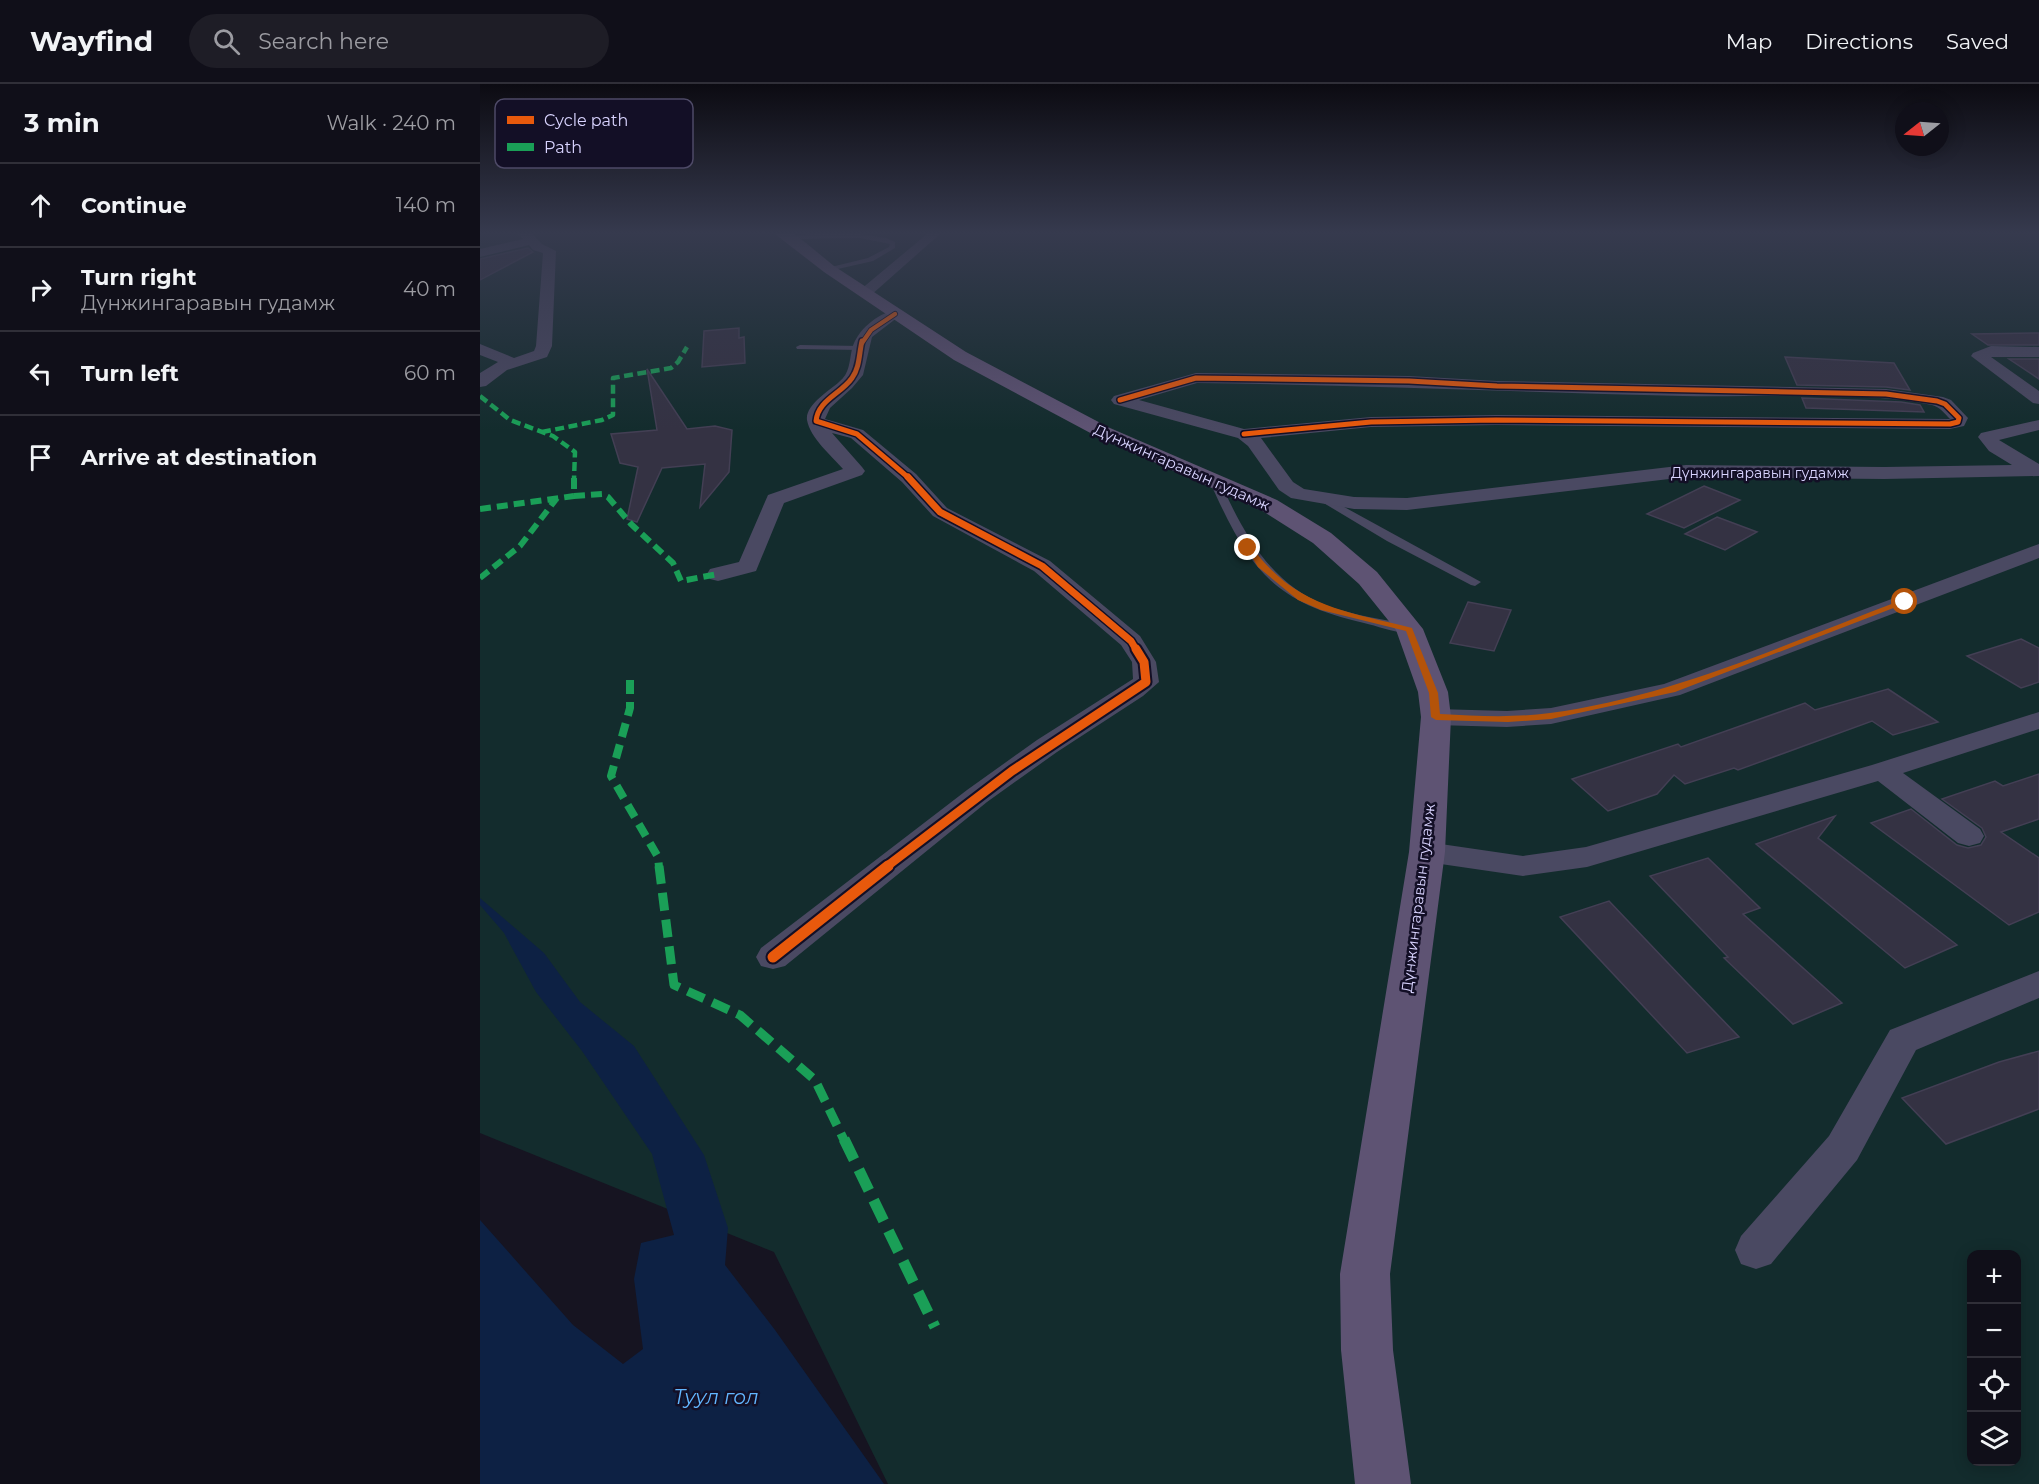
<!DOCTYPE html>
<html lang="en">
<head>
<meta charset="utf-8">
<style>
	body { margin:0; font-family:Montserrat,sans-serif; background:#1e1d26; color:#f1f3f6 }
	.controls { position:absolute; right:18px; bottom:18px; display:grid; overflow:hidden; border-radius:12px; box-shadow:0 3px 15px #0003 }
	.controls button { width:54px; height:54px; display:grid; place-items:center; padding:0; border:0; border-bottom:2px solid #302f38; background:#100f19; color:#f1f3f6; font:30px sans-serif }
	.compass { position:absolute; left:1415px; top:18px; width:54px; height:54px; border-radius:50%; background:#100f19; box-shadow:0 3px 15px #0003; rotate:253deg }
	.stop { position:absolute; width:18px; height:18px; margin:-14px; border:4px solid #b45309; border-radius:50%; background:#fff }
	.stop.end { background:#b45309; border-color:#fff; box-shadow:0 2px 6px #0008 }
	.list { margin:0; padding:0; list-style:none }
	h2 { display:flex; justify-content:space-between; align-items:center; height:78px; margin:0; padding:0 24px; font-size:26px }
	h2 small { font-size:20px; font-weight:400; color:#9c9ca2 }
	.list li { display:grid; grid-template-columns:39px 1fr auto; gap:18px; align-items:center; box-sizing:border-box; height:84px; padding:0 24px; border-top:2px solid #302f38 }
	.list b { display:block; font-size:22px; white-space:nowrap }
	.list p { margin:0; font-size:20px; white-space:nowrap; color:#9c9ca2 }
	.list em { font-size:20px; font-style:normal; color:#9c9ca2 }
	.icon { flex:none; width:33px; height:33px; fill:none; stroke:currentColor; stroke-width:2; stroke-linecap:round; stroke-linejoin:round }
	.map { position:relative; flex:none; width:1559px; height:1400px; overflow:hidden }
	header { display:flex; align-items:center; gap:36px; box-sizing:border-box; height:84px; padding:0 30px; background:#100f19; border-bottom:2px solid #302f38 }
	header strong { font-size:28px }
	nav { display:flex; gap:33px; margin-inline-start:auto; font-size:21px }
	.search { width:420px; height:54px; background:#1e1d26; display:flex; align-items:center; gap:15px; box-sizing:border-box; padding:0 21px; border-radius:33px; color:#9c9ca2; font-size:22px }
	main { display:flex }
	aside { flex:1; background:#100f19 }
	.map>svg:first-child { display:block }
</style>
</head>
<body>
<header>
<strong>Wayfind</strong>
<div class="search"><svg class="icon" aria-label="search" viewBox="0 0 24 24"><circle cx="10" cy="10" r="6"/><path d="M15 15l6 6"/></svg>Search here</div>
<nav><a>Map</a><a>Directions</a><a>Saved</a></nav>
</header>
<main>
<aside>
<h2>3 min<small>Walk · 240 m</small></h2>
<ul class="list">
<li><svg class="icon" aria-label="ahead" viewBox="0 0 24 24"><path d="M12 20V5M6 11l6-6 6 6"/></svg><div><b>Continue</b></div><em>140 m</em></li>
<li><svg class="icon" aria-label="right" viewBox="0 0 24 24"><path d="M7 20v-9h11M14 6l5 5-5 5"/></svg><div><b>Turn right</b><p>Дүнжингаравын гудамж</p></div><em>40 m</em></li>
<li><svg class="icon" aria-label="left" viewBox="0 0 24 24"><path d="M17 20v-9H6M10 6l-5 5 5 5"/></svg><div><b>Turn left</b></div><em>60 m</em></li>
<li><svg class="icon" aria-label="arrive" viewBox="0 0 24 24"><path d="M6 21V4h12l-3 4 3 4H6"/></svg><div><b>Arrive at destination</b></div></li>
</ul>
</aside>
<div class="map">
<svg width="1559" height="1400" viewBox="0 0 1559 1400">
	<rect width="100%" height="100%" fill="#161421"/>
	<path fill="#132c2d" fill-rule="evenodd" d="M 0,150 L 1559,150 L 1559,1400 L 408,1400 L 294,1168 L 0,1049 ZM 1492,1170 L 1536,1170 L 1536,1378 L 1492,1378 Z"/>
	<path fill="#0d2144" d="M 0,814 L 64,869 L 100,918 L 154,962 L 224,1071 L 248,1144 L 245,1181 L 295,1246 L 404,1400 L 0,1400 L 0,1136 L 93,1241 L 143,1280 L 163,1265 L 154,1195 L 161,1159 L 194,1151 L 172,1070 L 102,967 L 56,908 L 24,849 L 0,821 Z"/>
	<path fill="#343243" stroke="#433f54" stroke-width="1.5" d="M 48,164 L 53,168 L 0,196 L 0,175 Z
		M 259,244 L 259,254 L 264,253 L 265,279 L 222,283 L 224,247 Z
		M 1559,249 L 1559,261 L 1508,261 L 1492,250 Z
		M 1305,273 L 1414,279 L 1430,306 L 1406,303 L 1317,301 Z
		M 1529,275 L 1559,275 L 1559,295 Z
		M 167,285 L 207,345 L 235,342 L 252,346 L 249,388 L 220,423 L 225,380 L 182,384 L 157,438 L 147,435 L 158,383 L 140,379 L 131,350 L 177,346 Z
		M 1322,314 L 1421,318 L 1440,321 L 1444,328 L 1326,324 Z
		M 1224,402 L 1260,416 L 1204,444 L 1167,430 Z
		M 1237,433 L 1277,448 L 1245,466 L 1205,450 Z
		M 988,518 L 1031,526 L 1014,567 L 970,559 Z
		M 1541,555 L 1559,564 L 1559,598 L 1541,604 L 1487,572 Z
		M 1408,605 L 1458,638 L 1413,651 L 1392,637 L 1258,686 L 1254,684 L 1205,700 L 1194,691 L 1177,710 L 1128,727 L 1092,695 L 1198,660 L 1201,663 L 1325,619 L 1335,626 Z
		M 1559,690 L 1559,735 L 1521,748 L 1559,774 L 1559,828 L 1529,841 L 1391,739 L 1431,725 L 1477,761 L 1488,764 L 1501,761 L 1506,753 L 1502,744 L 1462,715 L 1515,697 L 1523,702 Z
		M 1355,732 L 1338,754 L 1477,861 L 1425,884 L 1276,760 Z
		M 1228,774 L 1280,824 L 1263,830 L 1362,919 L 1313,940 L 1244,874 L 1248,873 L 1170,792 Z
		M 1129,817 L 1206,898 L 1259,953 L 1207,969 L 1080,833 Z
		M 1559,967 L 1559,1025 L 1466,1060 L 1422,1014 L 1519,978 Z"/>
	<g fill="none" stroke-linecap="round" stroke-linejoin="round">
		<path fill="#4a4962" fill-rule="evenodd" d="M 380,150 L 406,154 L 415,158 L 415,164 L 393,177 L 349,187 L 347,184 L 388,174 L 409,163 L 410,160 L 380,154 L 310,155 L 307,153 L 332,150 Z
			M 320,261 L 381,262 L 385,264 L 381,266 L 317,265 L 316,263 Z
			M 734,393 L 739,396 C 764,449 790,501 848,522 C 875,532 905,535 933,542 L 935,545 L 933,548 C 919,551 898,542 884,539 C 789,518 767,480 729,396 Z
			M 846,413 L 1001,498 L 995,502 L 991,501 L 907,457 L 842,418 L 841,416 Z"/>
		<path fill="#4a4962" fill-rule="evenodd" d="M 38,150 L 52,150 L 62,160 L 76,167 L 72,262 L 67,273 L 27,286 L 6,302 L 0,303 L 0,289 L 18,278 L 0,271 L 0,260 L 34,274 L 54,267 L 56,262 L 63,169 L 53,166 L 49,161 L 0,173 L 0,165 L 43,155 Z
			M 447,150 L 460,150 L 390,212 L 380,212 L 378,209 L 380,206 Z
			M 415,226 L 422,230 L 392,253 L 383,291 L 372,304 L 350,324 L 345,335 L 383,346 L 436,390 L 467,424 L 570,477 L 660,552 L 676,578 L 679,598 L 663,612 L 577,668 L 507,718 L 305,882 L 293,885 L 281,882 L 276,873 L 281,864 L 487,706 L 557,656 L 653,595 L 652,578 L 641,561 L 554,487 L 453,432 L 422,398 L 371,354 L 352,349 L 382,383 L 385,387 L 382,391 L 304,419 L 276,487 L 238,497 L 230,495 L 227,490 L 230,485 L 259,478 L 288,411 L 363,385 C 352,372 330,354 327,336 C 325,321 349,307 359,298 C 370,289 369,278 372,265 C 377,246 397,230 415,226 Z
			M 1511,262 L 1559,263 L 1559,273 L 1511,273 L 1559,307 L 1559,320 L 1553,319 L 1491,272 L 1493,269 Z
			M 716,289 L 929,292 L 1017,297 L 1406,305 L 1463,313 L 1471,316 L 1488,334 L 1484,342 L 1470,345 L 1016,341 L 891,343 L 781,354 L 813,398 L 824,405 L 874,413 L 927,414 L 1206,381 L 1404,383 L 1532,381 L 1509,367 L 1498,353 L 1501,349 L 1559,336 L 1559,346 L 1519,356 L 1559,380 L 1559,392 L 1404,395 L 1206,393 L 927,426 L 874,425 L 811,414 L 799,406 L 768,362 L 758,354 L 634,320 L 631,316 L 634,312 ZM 717,299 C 879,301 1041,308 1203,312 C 1284,314 1372,305 1452,321 C 1460,323 1464,329 1470,335 L 1016,331 L 891,333 L 764,345 L 659,316 Z
			M 1559,460 L 1559,474 L 1200,611 L 1071,640 L 1027,643 L 956,641 L 947,639 L 943,633 L 947,627 L 956,625 L 1027,627 L 1071,624 L 1184,600 Z
			M 1559,628 L 1559,645 L 1423,689 L 1500,745 L 1504,752 L 1500,759 L 1489,762 L 1478,759 L 1398,697 L 1107,783 L 1043,792 L 947,778 L 936,775 L 932,768 L 936,761 L 947,758 L 1043,772 L 1106,763 L 1392,681 Z
			M 1559,887 L 1559,914 L 1436,966 L 1377,1076 L 1291,1180 L 1276,1185 L 1261,1180 L 1255,1166 L 1261,1152 L 1349,1052 L 1410,946 Z"/>
		<path fill="#5e5373" fill-rule="evenodd" d="M 295,150 L 315,150 L 354,182 L 486,268 L 630,344 L 797,416 L 851,449 L 897,488 L 943,545 L 968,608 L 971,633 L 965,768 L 910,1190 L 913,1266 L 931,1400 L 875,1400 L 861,1266 L 860,1190 L 929,768 L 941,633 L 938,608 L 916,546 L 879,500 L 833,459 L 781,426 L 616,352 L 474,276 L 344,188 Z"/>
		<path stroke="#1a9f57" stroke-width="4.5" stroke-dasharray="9 4.5" stroke-linecap="butt" d="M 0,312 L 30,336 L 73,352 L 95,368 L 94,395
			M 62,348 L 122,336 L 133,331 L 133,294 L 191,284 L 198,278 L 207,263"/>
		<path stroke="#1a9f57" stroke-width="6" stroke-dasharray="11 6" stroke-linecap="butt" d="M 94,412 L 122,410 L 128,413 L 151,440 L 193,479 L 201,497 L 238,490
			M 0,425 L 94,412 L 94,393
			M 0,494 L 40,462 L 77,414"/>
		<path stroke="#1a9f57" stroke-width="8" stroke-dasharray="14 8" stroke-linecap="butt" d="M 150,596 L 150,624 L 131,692 L 178,773 L 179,783"/>
		<path stroke="#1a9f57" stroke-width="9" stroke-dasharray="18 9" stroke-linecap="butt" d="M 179,782 L 194,901 L 260,931 L 335,996 L 364,1056"/>
		<path stroke="#1a9f57" stroke-width="11" stroke-dasharray="23 11" stroke-linecap="butt" d="M 364,1055 L 455,1243"/>
		<defs>
			<path id="cycleway-far4" d="M 382,259 L 391,246 L 415,230"/>
			<path id="cycleway-far3" d="M 382,257 C 379,269 380,283 372,294 C 361,310 338,316 336,337 L 377,350 L 430,395
				M 640,316 L 716,294 L 929,297 L 1017,302 L 1406,310 L 1457,317 L 1465,320 L 1479,334 L 1478,338 L 1470,340 L 1016,336 L 891,338 L 764,350"/>
			<path id="cycleway-far2" d="M 428,393 L 460,428 L 562,482 L 651,557 L 657,567"/>
			<path id="cycleway-far1" d="M 406,783 L 532,687 L 666,598 L 664,578 L 656,565"/>
			<path id="cycleway" d="M 293,873 L 408,782"/>
		</defs>
		<use href="#cycleway-far4" stroke="#130f26" stroke-width="6"/>
		<use href="#cycleway-far3" stroke="#130f26" stroke-width="8"/>
		<use href="#cycleway-far2" stroke="#130f26" stroke-width="10"/>
		<use href="#cycleway-far1" stroke="#130f26" stroke-width="13"/>
		<use href="#cycleway" stroke="#130f26" stroke-width="15"/>
		<use href="#cycleway-far4" stroke="#e8590c" stroke-width="4.5"/>
		<use href="#cycleway-far3" stroke="#e8590c" stroke-width="5"/>
		<use href="#cycleway-far2" stroke="#e8590c" stroke-width="7"/>
		<use href="#cycleway-far1" stroke="#e8590c" stroke-width="9"/>
		<use href="#cycleway" stroke="#e8590c" stroke-width="11"/>
	</g>
	<linearGradient id="sky" x2="0" y2="1"><stop stop-color="#0c0b12"/><stop offset="0.43" stop-color="#363a4e"/><stop offset="1" stop-color="#363a4e" stop-opacity="0"/></linearGradient>
	<rect width="1559" height="346" fill="url(#sky)"/>
	<path fill="#b45309" d="M 765,462 L 771,462 C 815,523 865,527 932,544 L 958,609 L 960,630 C 997,632 1033,634 1070,629 C 1192,613 1307,559 1422,516 L 1429,518 L 1195,608 L 1071,635 L 1028,638 L 956,636 L 951,633 L 949,609 L 926,547 L 841,526 L 818,516 L 778,483 Z"/>
	<g text-anchor="middle" dominant-baseline="central" stroke-width="5" stroke-linejoin="round" paint-order="stroke">
		<g font-size="14" fill="#d9d4ff" stroke="#130f26">
			<text x="1280" y="389">Дүнжингаравын гудамж</text>
		</g>
		<g font-size="15" fill="#d9d4ff" stroke="#130f26">
			<text transform="translate(702 383) rotate(24)">Дүнжингаравын гудамж</text>
			<text transform="translate(938 814) rotate(-83)">Дүнжингаравын гудамж</text>
		</g>
		<g font-size="20" font-style="italic" fill="#62b6ff" stroke="#130f26">
			<text x="236" y="1313">Туул гол</text>
		</g>
	</g>
	<rect x="15" y="15" width="198" height="69" rx="9" fill="#130f26" stroke="#4e4a67" stroke-width="1.5"/>
	<rect x="27" y="32" width="27" height="8" fill="#e8590c"/>
	<rect x="27" y="59" width="27" height="8" fill="#1a9f57"/>
	<g font-size="16" fill="#d9d4ff">
		<text x="64" y="42">Cycle path</text>
		<text x="64" y="69">Path</text>
	</g>
</svg>
<div class="controls">
<button>+</button>
<button>−</button>
<button><svg class="icon" aria-label="locate" viewBox="0 0 24 24"><circle cx="12" cy="12" r="6"/><path d="M12 2v4M12 18v4M2 12h4M18 12h4"/></svg></button>
<button><svg class="icon" aria-label="layers" viewBox="0 0 24 24"><path d="M12 4l9 5-9 5-9-5zM3 14l9 5 9-5"/></svg></button>
</div>
<svg class="compass" viewBox="-18 -18 36 36"><path d="M0-13l5 13h-10z" fill="#e53935"/><path d="M0 13l5-13h-10z" fill="#9c9ca2"/></svg>
<div class="stop" style="left:1425px;top:518px"></div>
<div class="stop end" style="left:768px;top:464px"></div>
</div>
</main>
</body>
</html>
